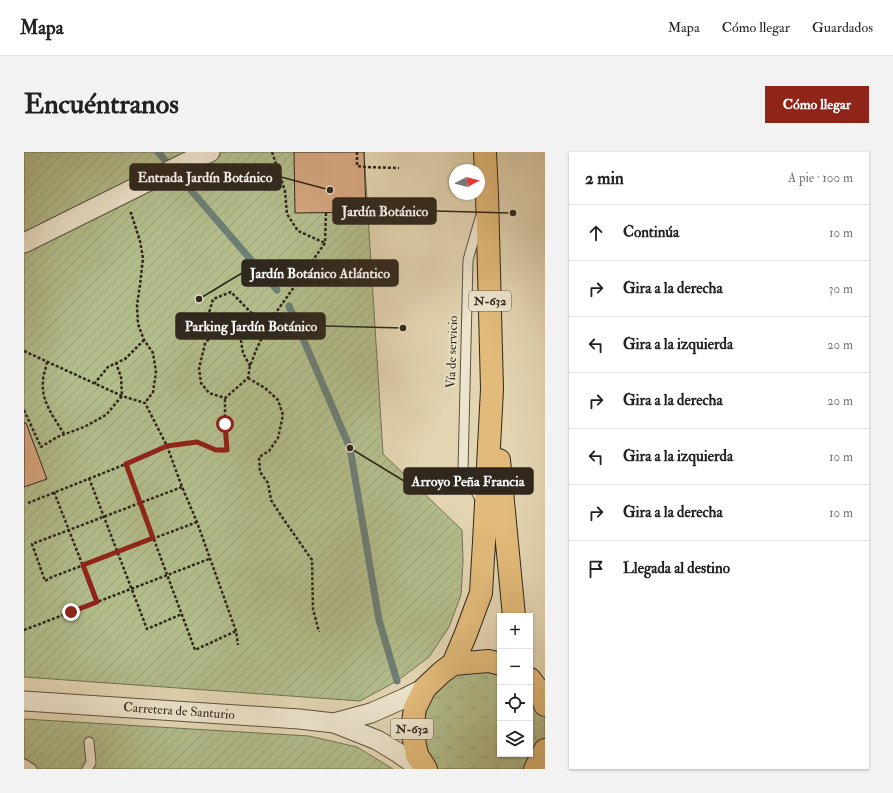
<!DOCTYPE html>
<html lang="es">
<head>
<meta charset="utf-8">
<style>
	body { margin:0; font-family:"IM FELL Double Pica",serif; background:#f2f2f2; color:#222 }
	.controls { position:absolute; right:12px; bottom:12px; display:grid; overflow:hidden; border-radius:0px; box-shadow:0 1px 3px #0004 }
	.controls button { width:36px; height:36px; display:grid; place-items:center; padding:0; border:0; border-bottom:1px solid #e0e0e0; background:#fff; color:#222; font:20px sans-serif }
	.compass { position:absolute; left:425px; top:12px; width:36px; height:36px; border-radius:50%; background:#fff; box-shadow:0 1px 3px #0004; rotate:83deg }
	.stop { position:absolute; width:12px; height:12px; margin:-9px; border:3px solid #8f2418; border-radius:50%; background:#fff }
	.stop.end { background:#8f2418; border-color:#fff; box-shadow:0 1px 4px #0008 }
	.list { margin:0; padding:0; list-style:none }
	h2 { display:flex; justify-content:space-between; align-items:center; height:52px; margin:0; padding:0 16px; font-size:17px }
	h2 small { font-size:13px; font-weight:400; color:#767676 }
	.list li { display:grid; grid-template-columns:26px 1fr auto; gap:12px; align-items:center; box-sizing:border-box; height:56px; padding:0 16px; border-top:1px solid #e0e0e0 }
	.list b { display:block; font-size:15px; white-space:nowrap }
	.list em { font-size:13px; font-style:normal; color:#767676 }
	.icon { flex:none; width:22px; height:22px; fill:none; stroke:currentColor; stroke-width:2; stroke-linecap:round; stroke-linejoin:round }
	.map { position:relative; flex:none; width:521px; height:617px; overflow:hidden; border-radius:0px }
	header { display:flex; align-items:center; gap:24px; box-sizing:border-box; height:56px; padding:0 20px; background:#fff; border-bottom:1px solid #e0e0e0 }
	header strong { font-size:19px }
	nav { display:flex; gap:22px; margin-inline-start:auto; font-size:14px }
	.intro { display:flex; align-items:center; justify-content:space-between; box-sizing:border-box; height:96px; padding:0 24px }
	h1 { margin:0; font-size:28px }
	.button { padding:10px 18px; border-radius:0px; background:#8f2418; color:#fff; font-size:14px; font-weight:700 }
	main { display:flex; gap:24px; padding:0 24px }
	aside { flex:1; background:#fff; border-radius:0px; box-shadow:0 1px 3px #0004 }
	.map>svg:first-child { display:block }
</style>
</head>
<body>
<header>
<strong>Mapa</strong>
<nav><a>Mapa</a><a>Cómo llegar</a><a>Guardados</a></nav>
</header>
<div class="intro"><h1>Encuéntranos</h1><a class="button">Cómo llegar</a></div>
<main>
<div class="map">
<svg width="521" height="617" viewBox="0 0 521 617">
	<defs>
		<pattern id="grass-tufts" width="24" height="20" patternUnits="userSpaceOnUse"><rect width="24" height="20" fill="#b3bd8c"/><path d="M3 7l-1-3M5 7V3M7 7l1-3M15 17l-1-3M17 17v-4M19 17l1-3" fill="none" stroke="#9aa278"/></pattern>
		<pattern id="garden-furrows" width="10" height="10" patternUnits="userSpaceOnUse"><rect width="10" height="10" fill="#b3bd8c"/><path d="M-1 1l2-2M0 10L10 0M9 11l2-2" fill="none" stroke="#9aa278"/></pattern>
	</defs>
	<rect width="100%" height="100%" fill="#e3d5b2"/>
	<filter id="stains"><feTurbulence type="fractalNoise" baseFrequency=".005" numOctaves="4"/><feColorMatrix values="0 0 0 0 .2 0 0 0 0 .09 0 0 0 0 .02 0 0 0 .5 -.17"/></filter>
	<radialGradient id="worn" r=".72"><stop offset=".6" stop-color="#630" stop-opacity="0"/><stop offset="1" stop-color="#630" stop-opacity=".3"/></radialGradient>
	<path fill="url(#grass-tufts)" stroke="#727254" d="M 476,512 L 476,602 L 506,602 L 506,527 L 521,553 L 521,598 L 511,617 L 402,617 L 391,556 L 418,520 Z"/>
	<path fill="url(#garden-furrows)" stroke="#727254" d="M 0,0 L 340,0 L 359,302 L 438,378 L 439,409 L 437,443 L 425,475 L 405,505 L 373,529 L 336,549 L 0,525 Z
		M 0,567 L 285,584 L 333,595 L 369,617 L 0,617 Z"/>
	<g fill="none" stroke-linecap="round" stroke-linejoin="round">
		<path stroke="#6d7e75" stroke-width="7" d="M 134,0 L 253,138
			M 265,154 L 326,296 L 355,468 L 373,529"/>
	</g>
	<path fill="#d5a57e" stroke="#30271d" d="M 270,0 L 340,0 L 342,60 L 271,61 Z
		M 0,271 L 2,271 L 23,327 L 0,335 Z"/>
	<g fill="none" stroke-linecap="round" stroke-linejoin="round">
		<defs>
			<path id="lane" d="M 456,66 L 444,108 L 439,318 L 458,350
				M 0,612 L 8,617
				M 63,617 L 67,611 L 65,590"/>
			<path id="street" d="M 0,91 L 161,11 L 186,0
				M 0,549 L 275,567 L 310,571 L 353,588 L 373,600 L 397,617
				M 310,571 L 347,561 L 381,546 L 401,536"/>
			<path id="highway" d="M 475,308 L 490,464
				M 429,512 L 441,484 L 457,441 L 460,390 L 468,237 L 463,42 L 461,0
				M 506,527 L 517,542 L 521,553
				M 402,617 L 393,603 L 388,578 L 391,556 L 401,536 L 418,520 L 429,512 L 465,509 L 476,512
				M 511,617 L 521,598"/>
		</defs>
		<use href="#lane" stroke="#5d5242" stroke-width="11"/>
		<use href="#street" stroke="#5d5242" stroke-width="21"/>
		<use href="#highway" stroke="#30271d" stroke-width="24"/>
		<path stroke="#30271d" stroke-width="2.5" stroke-dasharray="3 2" stroke-linecap="butt" d="M 248,0 L 261,39 L 263,62 L 274,79 L 301,91
			M 333,0 L 333,14 L 341,15 L 375,16
			M 106,62 L 107,61 L 116,89 L 119,106 L 116,133 L 113,153 L 114,172 L 120,188 L 129,201 L 132,220 L 129,240 L 121,251
			M 191,179 L 185,161 L 189,147 L 207,140 L 242,176
			M 0,199 L 98,244 L 121,251 L 143,294 L 158,335 L 173,370 L 212,479 L 214,493
			M 23,210 C 22,216 19,223 19,229 C 17,250 30,265 40,282
			M 226,214 L 219,201 L 216,183 L 206,177 L 191,179 L 181,192 L 175,216 L 177,231 L 185,241 L 201,246 L 224,226 L 226,214 L 233,196 L 246,169 L 301,91 L 302,60
			M 224,226 L 241,236 L 254,248 L 259,263 L 254,286 L 245,299 L 235,305 L 236,320 L 244,331 L 247,348 L 258,365 L 288,408 L 289,457 L 295,480
			M 70,232 L 84,215 L 101,207 L 120,188
			M 0,258 L 17,295 L 33,285 L 60,275 L 82,263 L 98,244 L 97,225 L 92,211
			M 102,312 L 171,498 L 212,479
			M 65,326 L 123,477 L 158,462
			M 158,335 L 8,392 L 21,429 L 28,425 L 173,370
			M 30,340 L 73,450
			M 4,351 L 102,312 L 143,294 L 173,290 L 192,298 L 203,298 L 201,281 L 201,246
			M 0,478 L 185,407"/>
		<use href="#lane" stroke="#ede4cd" stroke-width="9"/>
		<use href="#street" stroke="#ede4cd" stroke-width="19"/>
		<use href="#highway" stroke="#e2ba79" stroke-width="22"/>
	</g>
	<g fill="none" stroke-linecap="round" stroke-linejoin="round">
		<path stroke="#8f2418" stroke-width="5" d="M 47,460 L 73,450 L 59,413 L 129,386 L 102,312 L 143,294 L 173,290 L 192,298 L 203,298 L 201,272"/>
	</g>
	<g text-anchor="middle" dominant-baseline="central" stroke-width="3" stroke-linejoin="round" paint-order="stroke">
		<g fill="#ede4cd" stroke="#696052" stroke-width="1">
			<rect x="445" y="139" width="42" height="20" rx="3"/>
			<rect x="367" y="567" width="42" height="20" rx="3"/>
		</g>
		<g font-size="12" font-weight="bold" fill="#30271d">
			<text x="466" y="149">N-632</text>
			<text x="388" y="577">N-632</text>
		</g>
		<g font-size="13" fill="#30271d" stroke="#ede4cd">
			<text transform="translate(428 200) rotate(-88)">Vía de servicio</text>
			<text transform="translate(155 559) rotate(4)">Carretera de Santurio</text>
		</g>
	</g>
	<path fill="none" stroke="#30271d" stroke-width="1.5" d="M306 38L257 25M489 61L412 59M175 147L218 121M379 176L301 174M326 296L380 329"/>
	<g fill="#30271d" stroke="#ede4cd" stroke-width="1.5">
		<circle cx="306" cy="38" r="4"/>
		<circle cx="489" cy="61" r="4"/>
		<circle cx="175" cy="147" r="4"/>
		<circle cx="379" cy="176" r="4"/>
		<circle cx="326" cy="296" r="4"/>
	</g>
	<g fill="#30271d" stroke="#30271d" stroke-width="1.5">
		<rect x="106" y="12" width="151" height="26" rx="4"/>
		<rect x="309" y="46" width="103" height="26" rx="4"/>
		<rect x="218" y="108" width="156" height="26" rx="4"/>
		<rect x="152" y="161" width="149" height="26" rx="4"/>
		<rect x="380" y="316" width="129" height="26" rx="4"/>
	</g>
	<g font-size="14" text-anchor="middle" font-weight="bold" fill="#fff">
		<text x="181" y="30">Entrada Jardín Botánico</text>
		<text x="361" y="64">Jardín Botánico</text>
		<text x="296" y="126">Jardín Botánico Atlántico</text>
		<text x="227" y="179">Parking Jardín Botánico</text>
		<text x="444" y="334">Arroyo Peña Francia</text>
	</g>
	<rect width="100%" height="100%" filter="url(#stains)"/>
	<rect width="100%" height="100%" fill="url(#worn)"/>
</svg>
<div class="controls">
<button>+</button>
<button>−</button>
<button><svg class="icon" aria-label="locate" viewBox="0 0 24 24"><circle cx="12" cy="12" r="6"/><path d="M12 2v4M12 18v4M2 12h4M18 12h4"/></svg></button>
<button><svg class="icon" aria-label="layers" viewBox="0 0 24 24"><path d="M12 4l9 5-9 5-9-5zM3 14l9 5 9-5"/></svg></button>
</div>
<svg class="compass" viewBox="-18 -18 36 36"><path d="M0-13l5 13h-10z" fill="#e53935"/><path d="M0 13l5-13h-10z" fill="#767676"/></svg>
<div class="stop" style="left:201px;top:272px"></div>
<div class="stop end" style="left:47px;top:460px"></div>
</div>
<aside>
<h2>2 min<small>A pie · 100 m</small></h2>
<ul class="list">
<li><svg class="icon" aria-label="ahead" viewBox="0 0 24 24"><path d="M12 20V5M6 11l6-6 6 6"/></svg><div><b>Continúa</b></div><em>10 m</em></li>
<li><svg class="icon" aria-label="right" viewBox="0 0 24 24"><path d="M7 20v-9h11M14 6l5 5-5 5"/></svg><div><b>Gira a la derecha</b></div><em>30 m</em></li>
<li><svg class="icon" aria-label="left" viewBox="0 0 24 24"><path d="M17 20v-9H6M10 6l-5 5 5 5"/></svg><div><b>Gira a la izquierda</b></div><em>20 m</em></li>
<li><svg class="icon" aria-label="right" viewBox="0 0 24 24"><path d="M7 20v-9h11M14 6l5 5-5 5"/></svg><div><b>Gira a la derecha</b></div><em>20 m</em></li>
<li><svg class="icon" aria-label="left" viewBox="0 0 24 24"><path d="M17 20v-9H6M10 6l-5 5 5 5"/></svg><div><b>Gira a la izquierda</b></div><em>10 m</em></li>
<li><svg class="icon" aria-label="right" viewBox="0 0 24 24"><path d="M7 20v-9h11M14 6l5 5-5 5"/></svg><div><b>Gira a la derecha</b></div><em>10 m</em></li>
<li><svg class="icon" aria-label="arrive" viewBox="0 0 24 24"><path d="M6 21V4h12l-3 4 3 4H6"/></svg><div><b>Llegada al destino</b></div></li>
</ul>
</aside>
</main>
</body>
</html>
